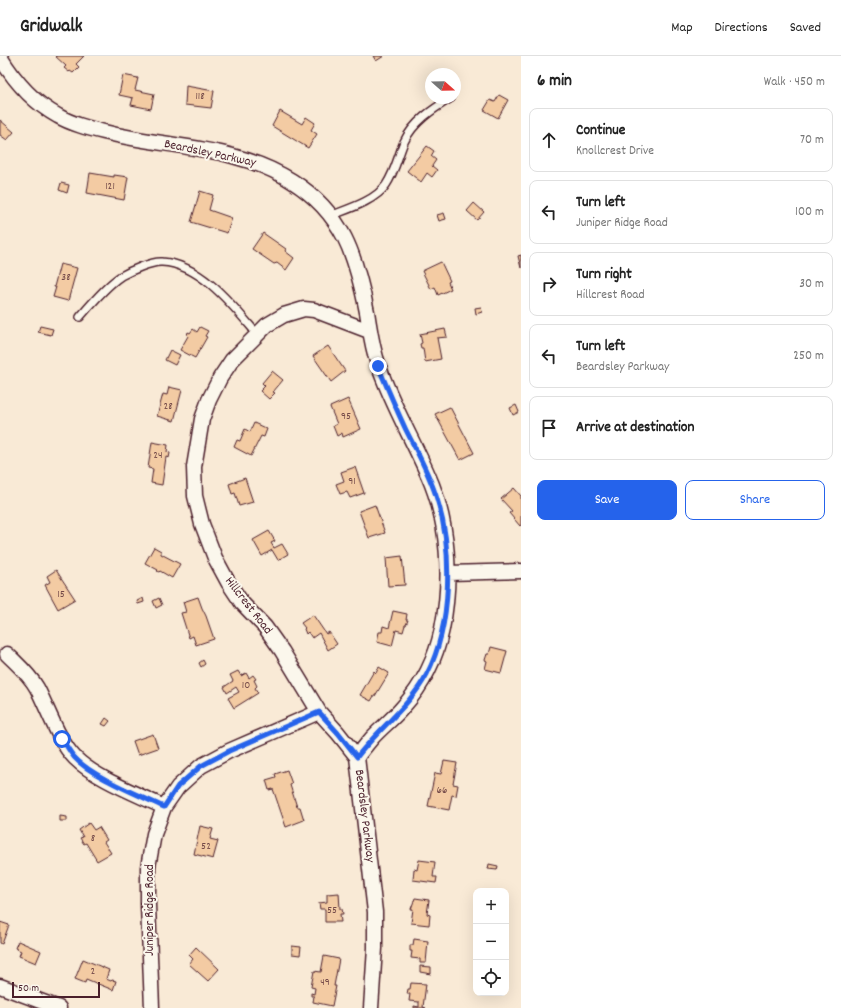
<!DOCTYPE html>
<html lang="en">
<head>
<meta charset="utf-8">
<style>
	body { margin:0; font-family:Dekko,sans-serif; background:#f2f2f2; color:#222 }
	.controls { position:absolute; right:12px; bottom:12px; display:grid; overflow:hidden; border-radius:8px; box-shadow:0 4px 16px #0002 }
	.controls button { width:36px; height:36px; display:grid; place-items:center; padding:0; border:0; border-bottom:1px solid #e0e0e0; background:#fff; color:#222; font:20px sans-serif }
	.compass { position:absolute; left:425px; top:12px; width:36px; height:36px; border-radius:50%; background:#fff; box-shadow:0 4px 16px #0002; rotate:110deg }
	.scale { position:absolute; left:12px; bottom:10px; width:88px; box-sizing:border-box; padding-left:4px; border:2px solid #4a1f2b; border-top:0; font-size:11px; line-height:14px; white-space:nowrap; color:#4a1f2b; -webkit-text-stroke:3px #fbf7ec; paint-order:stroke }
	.stop { position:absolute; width:12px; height:12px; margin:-9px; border:3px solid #2563eb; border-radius:50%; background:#fff }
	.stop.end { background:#2563eb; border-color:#fff; box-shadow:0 1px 4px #0008 }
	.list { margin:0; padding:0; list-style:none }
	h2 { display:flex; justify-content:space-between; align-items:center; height:52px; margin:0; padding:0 16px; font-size:17px }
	h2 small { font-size:13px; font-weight:400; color:#767676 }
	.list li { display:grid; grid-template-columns:26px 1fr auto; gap:12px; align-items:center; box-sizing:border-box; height:64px; margin:0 8px 8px; padding:0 8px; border:1px solid #e0e0e0; border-radius:8px }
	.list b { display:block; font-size:15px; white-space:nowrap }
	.list p { margin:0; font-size:13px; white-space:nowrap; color:#767676 }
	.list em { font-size:13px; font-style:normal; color:#767676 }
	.actions { display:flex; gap:8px; padding:12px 16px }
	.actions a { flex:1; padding:9px 0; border:1px solid #2563eb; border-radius:8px; text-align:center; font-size:14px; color:#2563eb }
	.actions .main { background:#2563eb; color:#fff }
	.icon { flex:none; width:22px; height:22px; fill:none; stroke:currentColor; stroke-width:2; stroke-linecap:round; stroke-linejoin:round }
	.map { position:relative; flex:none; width:521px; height:952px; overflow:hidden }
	header { display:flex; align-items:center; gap:24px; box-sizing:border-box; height:56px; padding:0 20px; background:#fff; border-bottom:1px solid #e0e0e0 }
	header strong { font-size:19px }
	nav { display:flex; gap:22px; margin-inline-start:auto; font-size:14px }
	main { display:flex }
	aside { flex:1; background:#fff }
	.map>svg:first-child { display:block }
</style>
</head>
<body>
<header>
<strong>Gridwalk</strong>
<nav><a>Map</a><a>Directions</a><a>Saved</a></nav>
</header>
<main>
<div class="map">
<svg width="521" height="952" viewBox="0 0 521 952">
	<rect width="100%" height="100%" fill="#f9ead6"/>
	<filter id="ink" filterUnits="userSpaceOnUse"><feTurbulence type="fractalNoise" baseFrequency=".025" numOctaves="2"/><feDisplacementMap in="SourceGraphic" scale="8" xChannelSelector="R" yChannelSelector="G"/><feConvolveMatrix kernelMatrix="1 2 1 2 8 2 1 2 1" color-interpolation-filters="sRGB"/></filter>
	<g filter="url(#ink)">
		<path fill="#f3cba3" stroke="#4a1f2b" d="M 55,0 L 84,0 L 76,8 L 79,11 L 73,17 L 70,15 L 69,16 L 64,12 L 66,10 Z
			M 373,0 L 384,0 L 376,5 Z
			M 123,19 L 138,22 L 135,34 L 154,38 L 151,53 L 131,49 L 133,42 L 119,39 Z
			M 186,30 L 214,35 L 211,52 L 185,49 Z
			M 499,39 L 508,44 L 498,62 L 484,54 L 490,44 L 495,46 Z
			M 280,55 L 302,68 L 306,61 L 315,67 L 311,74 L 317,78 L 308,92 L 272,70 Z
			M 0,64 L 14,76 L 7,84 L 0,79 Z
			M 427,90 L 434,95 L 431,100 L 436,104 L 432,110 L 437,114 L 432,121 L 427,117 L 421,126 L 407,115 Z
			M 90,117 L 114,121 L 114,119 L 128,121 L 124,144 L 87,137 Z
			M 61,127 L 69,129 L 67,137 L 59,134 Z
			M 200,135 L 213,139 L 209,154 L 232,162 L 227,177 L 191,166 Z
			M 474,147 L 484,156 L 477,164 L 467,155 Z
			M 444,157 L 446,163 L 439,165 L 437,159 Z
			M 263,177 L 286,193 L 285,195 L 294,202 L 286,214 L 277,207 L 274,208 L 252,193 Z
			M 521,199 L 521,212 L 518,200 Z
			M 441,206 L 450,225 L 448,226 L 451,233 L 438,239 L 435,231 L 431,233 L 422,215 Z
			M 60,208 L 77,212 L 68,245 L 53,241 L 56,231 L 54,231 Z
			M 481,251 L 482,256 L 476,258 L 475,252 Z
			M 40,270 L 53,273 L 51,279 L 38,276 Z
			M 200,271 L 208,275 L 205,280 L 207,281 L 195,302 L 180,294 L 188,280 L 187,279 L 188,276 L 190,277 L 193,273 L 197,276 Z
			M 445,273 L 447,281 L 437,282 L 441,303 L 425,306 L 423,292 L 421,292 L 420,288 L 422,287 L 420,278 Z
			M 328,290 L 345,315 L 331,326 L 313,300 Z
			M 170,294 L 180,299 L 175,309 L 165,304 Z
			M 272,315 L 283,324 L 273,336 L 275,337 L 269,343 L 260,335 L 265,330 L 262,327 Z
			M 169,331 L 182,334 L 174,365 L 157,360 L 163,338 L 167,339 Z
			M 348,343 L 361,373 L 343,381 L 342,377 L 337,380 L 333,370 L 337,368 L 330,351 Z
			M 516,349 L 519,356 L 513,359 L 510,352 Z
			M 450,351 L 474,397 L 460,404 L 435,358 Z
			M 254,367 L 267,373 L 264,381 L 261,380 L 251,400 L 234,391 L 237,384 L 240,385 L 245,373 L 250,376 Z
			M 152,386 L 168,389 L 167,396 L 170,397 L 169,402 L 166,401 L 162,429 L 151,427 L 153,413 L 148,412 Z
			M 355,411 L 364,437 L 350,442 L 347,436 L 340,438 L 336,428 L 344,425 L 341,416 Z
			M 245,422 L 253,446 L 239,450 L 235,437 L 232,438 L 229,428 Z
			M 514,432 L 521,440 L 521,469 L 520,470 L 509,457 L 512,455 L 501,443 Z
			M 375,449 L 385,477 L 369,482 L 359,455 Z
			M 269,475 L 275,485 L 271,487 L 274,492 L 282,488 L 288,498 L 278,504 L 272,494 L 262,500 L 253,484 Z
			M 154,491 L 161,495 L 161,498 L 180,508 L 172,522 L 160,515 L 159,516 L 157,515 L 158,514 L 145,507 Z
			M 402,500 L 405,529 L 388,530 L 386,502 Z
			M 56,514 L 75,543 L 58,553 L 45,529 L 50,526 L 47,520 Z
			M 198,541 L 202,552 L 206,560 L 214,583 L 196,589 L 193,580 L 189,582 L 181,557 L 186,556 L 183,546 Z
			M 143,542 L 144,546 L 138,548 L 137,545 Z
			M 159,542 L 162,549 L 156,552 L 153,545 Z
			M 393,555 L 407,558 L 406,564 L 408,564 L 406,569 L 405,569 L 403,576 L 396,574 L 392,590 L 377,586 L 379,576 L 382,576 L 383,570 L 389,572 Z
			M 313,559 L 326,578 L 329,576 L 337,588 L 328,594 L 319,577 L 312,582 L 308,576 L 306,578 L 304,573 L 305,572 L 301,567 Z
			M 491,591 L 507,595 L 501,617 L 485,613 L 487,605 L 485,604 L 487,598 L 489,598 Z
			M 203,604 L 205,608 L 201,611 L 199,607 Z
			M 379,611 L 389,617 L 375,640 L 374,640 L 371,645 L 360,639 L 374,615 L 376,617 Z
			M 238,615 L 241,620 L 246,617 L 249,622 L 253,619 L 256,623 L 254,624 L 257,630 L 255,632 L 258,637 L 234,652 L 228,642 L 239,636 L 236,631 L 227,637 L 224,631 L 233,625 L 230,619 Z
			M 106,662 L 110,665 L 106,670 L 102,668 Z
			M 153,678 L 158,692 L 138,699 L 133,685 Z
			M 444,705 L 457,707 L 453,728 L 458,729 L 456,740 L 452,739 L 449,754 L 428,750 L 435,717 L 441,718 Z
			M 287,714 L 292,728 L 290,729 L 297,751 L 300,751 L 304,764 L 286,771 L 273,733 L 269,734 L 266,724 L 276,721 L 275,718 Z
			M 60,760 L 67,761 L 67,765 L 60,765 Z
			M 89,767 L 94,774 L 99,771 L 107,784 L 104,786 L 111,797 L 97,805 L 86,787 L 84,788 L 80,782 L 83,781 L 79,774 Z
			M 200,770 L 213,773 L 210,783 L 218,785 L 213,803 L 194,798 Z
			M 419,804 L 435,806 L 433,821 L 437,821 L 436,827 L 413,824 L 414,813 L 417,814 Z
			M 489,808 L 498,810 L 497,814 L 488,813 Z
			M 339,837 L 340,853 L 342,853 L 343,858 L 340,858 L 341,866 L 325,866 L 325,853 L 320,853 L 319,847 L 327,846 L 327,838 Z
			M 415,842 L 429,844 L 427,858 L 430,859 L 429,869 L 411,867 L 413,853 L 411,853 Z
			M 0,866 L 9,869 L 2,888 L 0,887 Z
			M 414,883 L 428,885 L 426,907 L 420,907 L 420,903 L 411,902 L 412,895 L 410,895 L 410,889 L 413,889 Z
			M 18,885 L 41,895 L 36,907 L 19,900 L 21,895 L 15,892 Z
			M 292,890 L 301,891 L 300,899 L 292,898 Z
			M 196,891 L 219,913 L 208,925 L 189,908 L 193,903 L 189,899 Z
			M 324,900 L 339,903 L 334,930 L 336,930 L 332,950 L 313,946 L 314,940 L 311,940 L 311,937 L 314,938 L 315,932 L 311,931 L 314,915 L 321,916 Z
			M 83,903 L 109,914 L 106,923 L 111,925 L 112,924 L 116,925 L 113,934 L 86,923 L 85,927 L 75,923 Z
			M 420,910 L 431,911 L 431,918 L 420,916 Z
			M 411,927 L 426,928 L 423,951 L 426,952 L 414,952 L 414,950 L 419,951 L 419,946 L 409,945 L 410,938 L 407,938 L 408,933 L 410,933 Z"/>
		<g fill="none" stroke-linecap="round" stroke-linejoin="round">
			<defs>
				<path id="service" d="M 330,160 C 348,153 375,145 386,129 C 395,116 398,100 404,86 C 413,66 433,53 451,42
					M 80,261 C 91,248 107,229 121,220 C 130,215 152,205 162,206 C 201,208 234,251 257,278"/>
				<path id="minor" d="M 0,1 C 14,24 34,47 58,60 C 72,68 88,72 104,76 C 166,92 236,89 292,125 C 343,157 356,200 367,256 C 370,274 372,291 378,308 C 391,347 412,382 428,419 C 449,466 452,524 442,573 C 436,602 423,629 403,651 C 394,662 382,671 372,682 C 367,688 362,694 357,701 L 375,856 L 375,892 L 371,952
					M 448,517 L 521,515
					M 7,598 C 18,609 29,618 37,632 C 48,653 59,686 75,702 C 95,722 137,738 164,751
					M 357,701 L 338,677 L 319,656 L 282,595 L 265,571 L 242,547 L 228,526 L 215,502 L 202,468 L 195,440 L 194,411 L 202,363 L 209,344 L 220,322 L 232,304 L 267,269 L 284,259 L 304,253 L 314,254 L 369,275
					M 0,930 L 59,952
					M 152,952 L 148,849 L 148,811 L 154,778 L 164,751 L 178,731 L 201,710 L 229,695 L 319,656"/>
			</defs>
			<use href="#service" stroke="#4a1f2b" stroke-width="10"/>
			<use href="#minor" stroke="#4a1f2b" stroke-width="17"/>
			<use href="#service" stroke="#fbf7ec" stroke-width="7"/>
			<use href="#minor" stroke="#fbf7ec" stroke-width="14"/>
		</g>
	</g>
	<g fill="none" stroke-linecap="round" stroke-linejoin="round" filter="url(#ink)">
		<path stroke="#2563eb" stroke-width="5" d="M 62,683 C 66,689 70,696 74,701 C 92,721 139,739 164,751 L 178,730 L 201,710 L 229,695 L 319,656 L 338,677 L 357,701 C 379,672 410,650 427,618 C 452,569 453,494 437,443 C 430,419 417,396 406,374 C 396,353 387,331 378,310"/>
	</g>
	<g text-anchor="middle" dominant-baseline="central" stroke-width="4" stroke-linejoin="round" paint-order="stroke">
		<g font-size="11" fill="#744a49">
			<text x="200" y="41">118</text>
			<text x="110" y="131">121</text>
			<text x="66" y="222">38</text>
			<text x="168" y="351">28</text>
			<text x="346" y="361">95</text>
			<text x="158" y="400">24</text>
			<text x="352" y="426">91</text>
			<text x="61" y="539">15</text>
			<text x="246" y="630">10</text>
			<text x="442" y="735">66</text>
			<text x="93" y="783">8</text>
			<text x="206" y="791">52</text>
			<text x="332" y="855">55</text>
			<text x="93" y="916">2</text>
			<text x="325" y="927">49</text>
		</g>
		<g font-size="13" fill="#4a1f2b" stroke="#fbf7ec">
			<text transform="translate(210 98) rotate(12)">Beardsley Parkway</text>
			<text transform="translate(248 550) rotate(52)">Hillcrest Road</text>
			<text transform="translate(364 760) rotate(83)">Beardsley Parkway</text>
			<text transform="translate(150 854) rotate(-90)">Juniper Ridge Road</text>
		</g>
	</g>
</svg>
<div class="controls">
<button>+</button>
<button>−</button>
<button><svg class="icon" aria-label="locate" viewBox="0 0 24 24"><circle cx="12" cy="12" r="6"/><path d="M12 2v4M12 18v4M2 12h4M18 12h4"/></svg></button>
</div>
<svg class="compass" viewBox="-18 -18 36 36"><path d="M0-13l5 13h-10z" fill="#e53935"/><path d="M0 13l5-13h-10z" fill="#767676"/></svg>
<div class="scale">50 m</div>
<div class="stop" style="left:62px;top:683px"></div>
<div class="stop end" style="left:378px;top:310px"></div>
</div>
<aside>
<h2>6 min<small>Walk · 450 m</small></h2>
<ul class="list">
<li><svg class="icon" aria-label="ahead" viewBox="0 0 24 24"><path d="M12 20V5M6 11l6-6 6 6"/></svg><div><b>Continue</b><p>Knollcrest Drive</p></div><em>70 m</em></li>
<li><svg class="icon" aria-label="left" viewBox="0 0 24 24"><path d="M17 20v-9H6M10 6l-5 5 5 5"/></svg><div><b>Turn left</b><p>Juniper Ridge Road</p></div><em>100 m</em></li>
<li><svg class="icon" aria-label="right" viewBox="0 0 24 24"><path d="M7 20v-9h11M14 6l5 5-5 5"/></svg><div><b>Turn right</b><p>Hillcrest Road</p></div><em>30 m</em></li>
<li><svg class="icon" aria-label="left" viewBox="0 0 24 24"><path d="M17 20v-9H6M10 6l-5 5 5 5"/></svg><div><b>Turn left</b><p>Beardsley Parkway</p></div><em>250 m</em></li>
<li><svg class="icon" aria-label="arrive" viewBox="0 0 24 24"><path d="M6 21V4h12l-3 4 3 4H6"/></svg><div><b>Arrive at destination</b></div></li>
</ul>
<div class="actions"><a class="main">Save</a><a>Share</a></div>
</aside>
</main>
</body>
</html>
